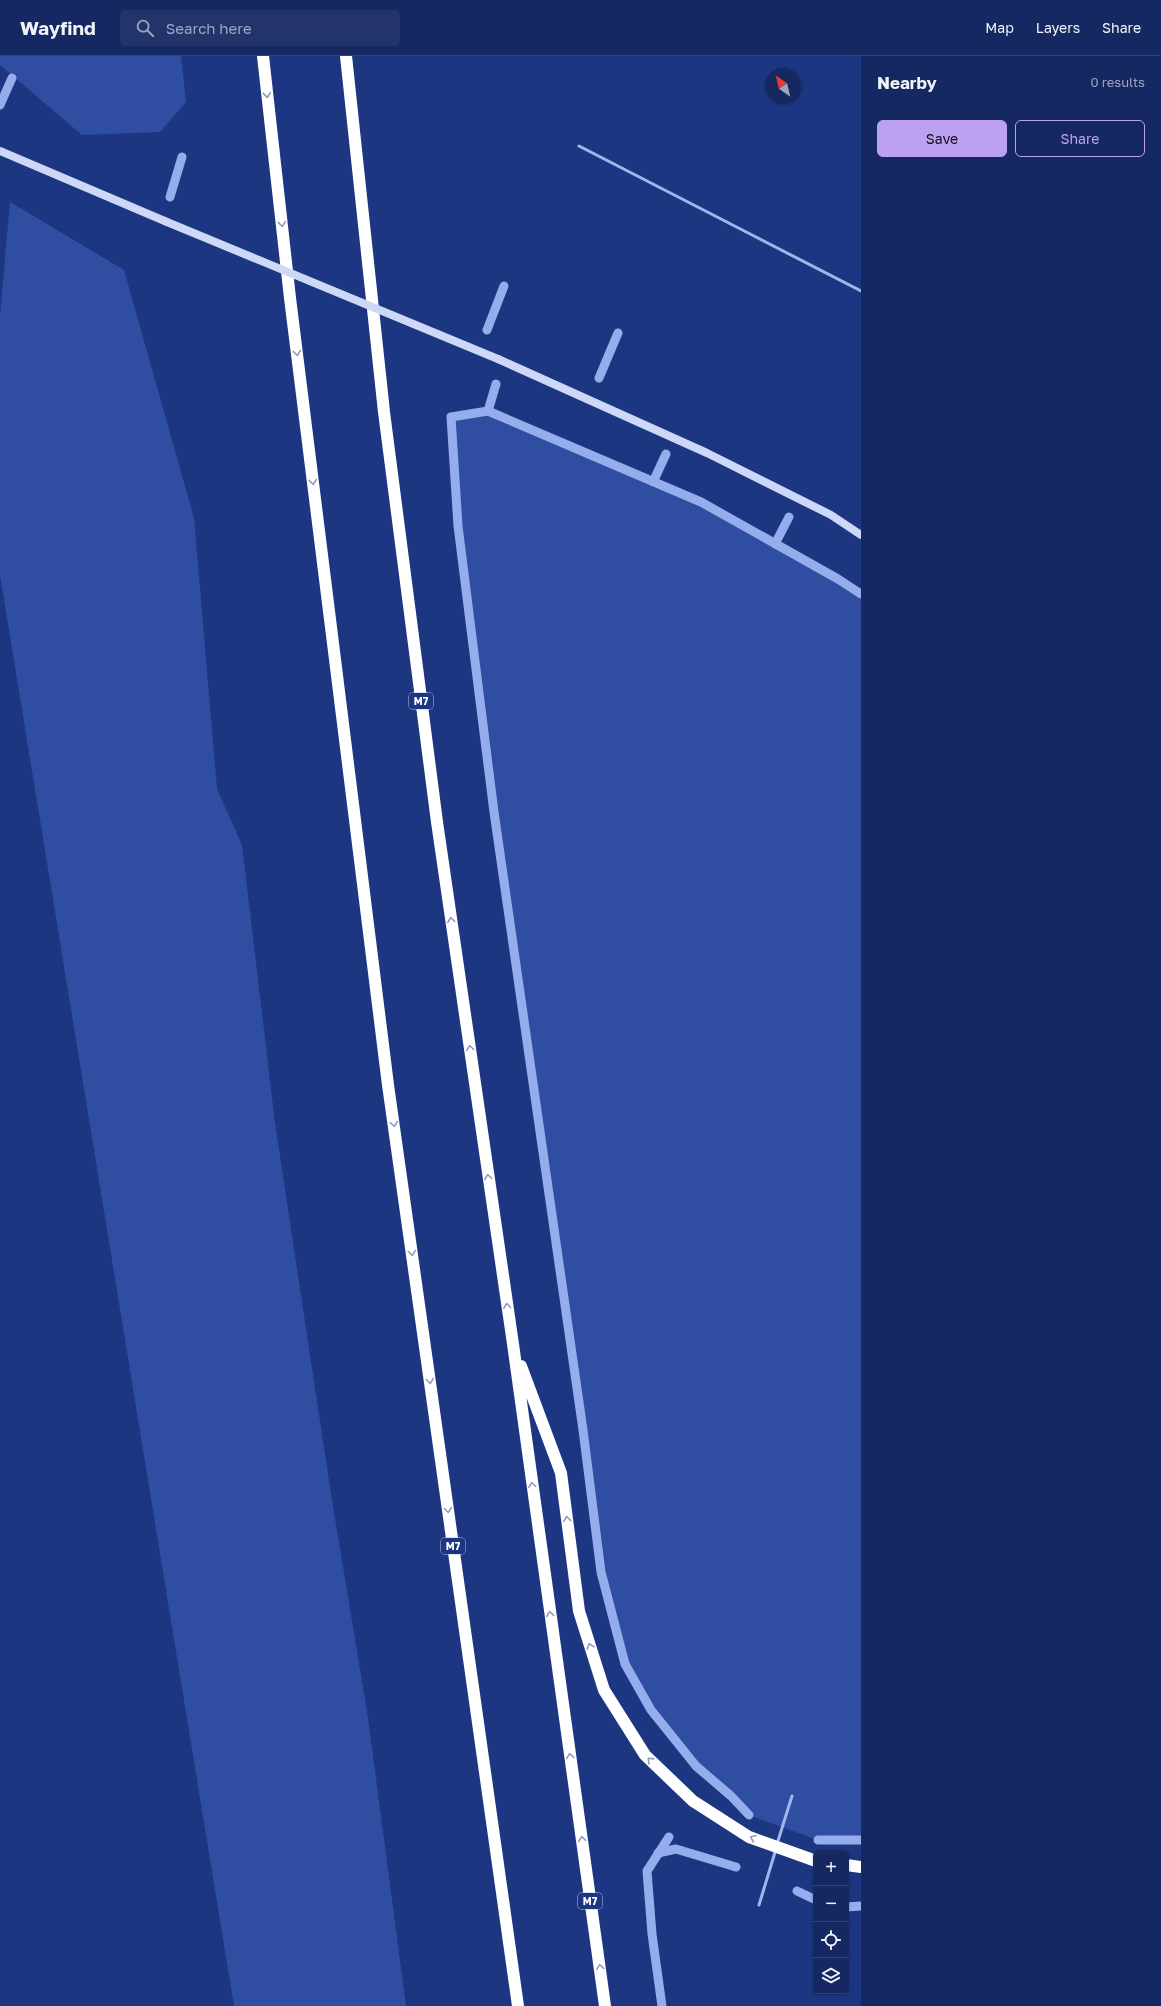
<!DOCTYPE html>
<html lang="en">
<head>
<meta charset="utf-8">
<style>
	body { margin:0; font-family:"Golos Text",sans-serif; background:#23346b; color:#f1f3f6 }
	.controls { position:absolute; right:12px; bottom:12px; display:grid; overflow:hidden; border-radius:6px; box-shadow:0 1px 3px #0004 }
	.controls button { width:36px; height:36px; display:grid; place-items:center; padding:0; border:0; border-bottom:1px solid #354477; background:#162862; color:#f1f3f6; font:20px sans-serif }
	.compass { position:absolute; left:765px; top:12px; width:36px; height:36px; border-radius:50%; background:#162862; box-shadow:0 1px 3px #0004; rotate:326deg }
	.list { margin:0; padding:0; list-style:none }
	h2 { display:flex; justify-content:space-between; align-items:center; height:52px; margin:0; padding:0 16px; font-size:17px }
	h2 small { font-size:13px; font-weight:400; color:#9ea6be }
	.actions { display:flex; gap:8px; padding:12px 16px }
	.actions a { flex:1; padding:9px 0; border:1px solid #bca0f2; border-radius:6px; text-align:center; font-size:14px; color:#bca0f2 }
	.actions .main { background:#bca0f2; color:#111 }
	.icon { flex:none; width:22px; height:22px; fill:none; stroke:currentColor; stroke-width:2; stroke-linecap:round; stroke-linejoin:round }
	.map { position:relative; flex:none; width:861px; height:1950px; overflow:hidden }
	header { display:flex; align-items:center; gap:24px; box-sizing:border-box; height:56px; padding:0 20px; background:#162862; border-bottom:1px solid #354477 }
	header strong { font-size:19px }
	nav { display:flex; gap:22px; margin-inline-start:auto; font-size:14px }
	.search { width:280px; height:36px; background:#23346b; display:flex; align-items:center; gap:10px; box-sizing:border-box; padding:0 14px; border-radius:6px; color:#9ea6be; font-size:15px }
	main { display:flex }
	aside { flex:1; background:#162862 }
	.map>svg:first-child { display:block }
</style>
</head>
<body>
<header>
<strong>Wayfind</strong>
<div class="search"><svg class="icon" aria-label="search" viewBox="0 0 24 24"><circle cx="10" cy="10" r="6"/><path d="M15 15l6 6"/></svg>Search here</div>
<nav><a>Map</a><a>Layers</a><a>Share</a></nav>
</header>
<main>
<div class="map">
<svg width="861" height="1950" viewBox="0 0 861 1950">
	<rect width="100%" height="100%" fill="#1d3682"/>
	<path fill="#304ea1" d="M 0,0 L 181,0 L 186,46 L 160,76 L 82,79 L 0,9 Z
		M 10,146 L 124,214 L 194,462 L 217,733 L 242,789 L 275,1067 L 331,1438 L 368,1662 L 406,1950 L 234,1950 L 0,519 L 0,260 Z
		M 488,355 L 701,446 L 838,523 L 861,538 L 861,1784 L 818,1784 L 749,1759 L 731,1740 L 696,1710 L 651,1654 L 625,1608 L 601,1516 L 583,1374 L 494,756 L 458,470 L 451,361 Z"/>
	<g fill="none" stroke-linecap="round" stroke-linejoin="round">
		<path stroke="#95adec" stroke-width="9" d="M 0,49 L 12,22
			M 170,141 L 182,101
			M 487,274 L 504,230
			M 599,322 L 618,277
			M 488,355 L 496,328
			M 653,426 L 666,398
			M 775,488 L 789,461
			M 749,1759 L 731,1740 L 696,1710 L 651,1654 L 625,1608 L 601,1516 L 583,1374 L 494,756 L 458,470 L 451,361 L 488,355 L 701,446 L 838,523 L 861,538
			M 818,1784 L 861,1784
			M 658,1797 L 676,1793 L 736,1811
			M 797,1835 L 816,1844
			M 846,1851 L 861,1850
			M 662,1950 L 652,1878 L 647,1815 L 669,1781"/>
		<path stroke="#a2b5ea" stroke-width="3" d="M 579,90 L 861,235
			M 777,1788 L 792,1740
			M 759,1849 L 776,1793"/>
		<path stroke="#cdd8f7" stroke-width="8" d="M 0,95 L 167,166
			M 498,303 L 707,397 L 831,459 L 861,479"/>
		<path stroke="#fff" stroke-width="12" d="M 263,0 L 290,242 L 388,1029 L 518,1950
			M 346,0 L 384,356 L 437,766 L 513,1288 L 605,1950
			M 521,1310 L 561,1417 L 579,1555 L 604,1634 L 645,1699 L 693,1745 L 749,1781 L 816,1805
			M 846,1809 L 861,1811"/>
		<path stroke="#cdd8f7" stroke-width="8" d="M 167,166 L 498,303"/>
	</g>
	<defs><path id="oneway-chevron" d="M-2-3.5L2.5 0L-2 3.5" fill="none" stroke-width="1.6" stroke-linecap="round" stroke-linejoin="round"/></defs>
	<g stroke="#8e9ac0">
		<use href="#oneway-chevron" transform="translate(267 39) rotate(84)"/>
		<use href="#oneway-chevron" transform="translate(282 168) rotate(84)"/>
		<use href="#oneway-chevron" transform="translate(297 297) rotate(83)"/>
		<use href="#oneway-chevron" transform="translate(313 426) rotate(83)"/>
		<use href="#oneway-chevron" transform="translate(451 864) rotate(-98)"/>
		<use href="#oneway-chevron" transform="translate(470 992) rotate(-98)"/>
		<use href="#oneway-chevron" transform="translate(394 1068) rotate(82)"/>
		<use href="#oneway-chevron" transform="translate(488 1121) rotate(-98)"/>
		<use href="#oneway-chevron" transform="translate(412 1197) rotate(82)"/>
		<use href="#oneway-chevron" transform="translate(507 1250) rotate(-98)"/>
		<use href="#oneway-chevron" transform="translate(430 1325) rotate(82)"/>
		<use href="#oneway-chevron" transform="translate(532 1429) rotate(-98)"/>
		<use href="#oneway-chevron" transform="translate(448 1454) rotate(82)"/>
		<use href="#oneway-chevron" transform="translate(567 1463) rotate(-97)"/>
		<use href="#oneway-chevron" transform="translate(550 1558) rotate(-98)"/>
		<use href="#oneway-chevron" transform="translate(590 1590) rotate(-108)"/>
		<use href="#oneway-chevron" transform="translate(570 1700) rotate(-98)"/>
		<use href="#oneway-chevron" transform="translate(650 1704) rotate(-136)"/>
		<use href="#oneway-chevron" transform="translate(753 1782) rotate(-157)"/>
		<use href="#oneway-chevron" transform="translate(582 1783) rotate(-98)"/>
		<use href="#oneway-chevron" transform="translate(600 1911) rotate(-98)"/>
	</g>
	<g text-anchor="middle" dominant-baseline="central" stroke-width="3" stroke-linejoin="round" paint-order="stroke">
		<g fill="#1d3682" stroke="#bbc3da" stroke-width="1">
			<rect x="409" y="637" width="24" height="16" rx="3"/>
			<rect x="441" y="1482" width="24" height="16" rx="3"/>
			<rect x="578" y="1837" width="24" height="16" rx="3"/>
		</g>
		<g font-size="10" font-weight="bold" fill="#fff">
			<text x="421" y="645">M7</text>
			<text x="453" y="1490">M7</text>
			<text x="590" y="1845">M7</text>
		</g>
	</g>
</svg>
<div class="controls">
<button>+</button>
<button>−</button>
<button><svg class="icon" aria-label="locate" viewBox="0 0 24 24"><circle cx="12" cy="12" r="6"/><path d="M12 2v4M12 18v4M2 12h4M18 12h4"/></svg></button>
<button><svg class="icon" aria-label="layers" viewBox="0 0 24 24"><path d="M12 4l9 5-9 5-9-5zM3 14l9 5 9-5"/></svg></button>
</div>
<svg class="compass" viewBox="-18 -18 36 36"><path d="M0-13l5 13h-10z" fill="#e53935"/><path d="M0 13l5-13h-10z" fill="#9ea6be"/></svg>
</div>
<aside>
<h2>Nearby<small>0 results</small></h2>
<ul class="list">
</ul>
<div class="actions"><a class="main">Save</a><a>Share</a></div>
</aside>
</main>
</body>
</html>
